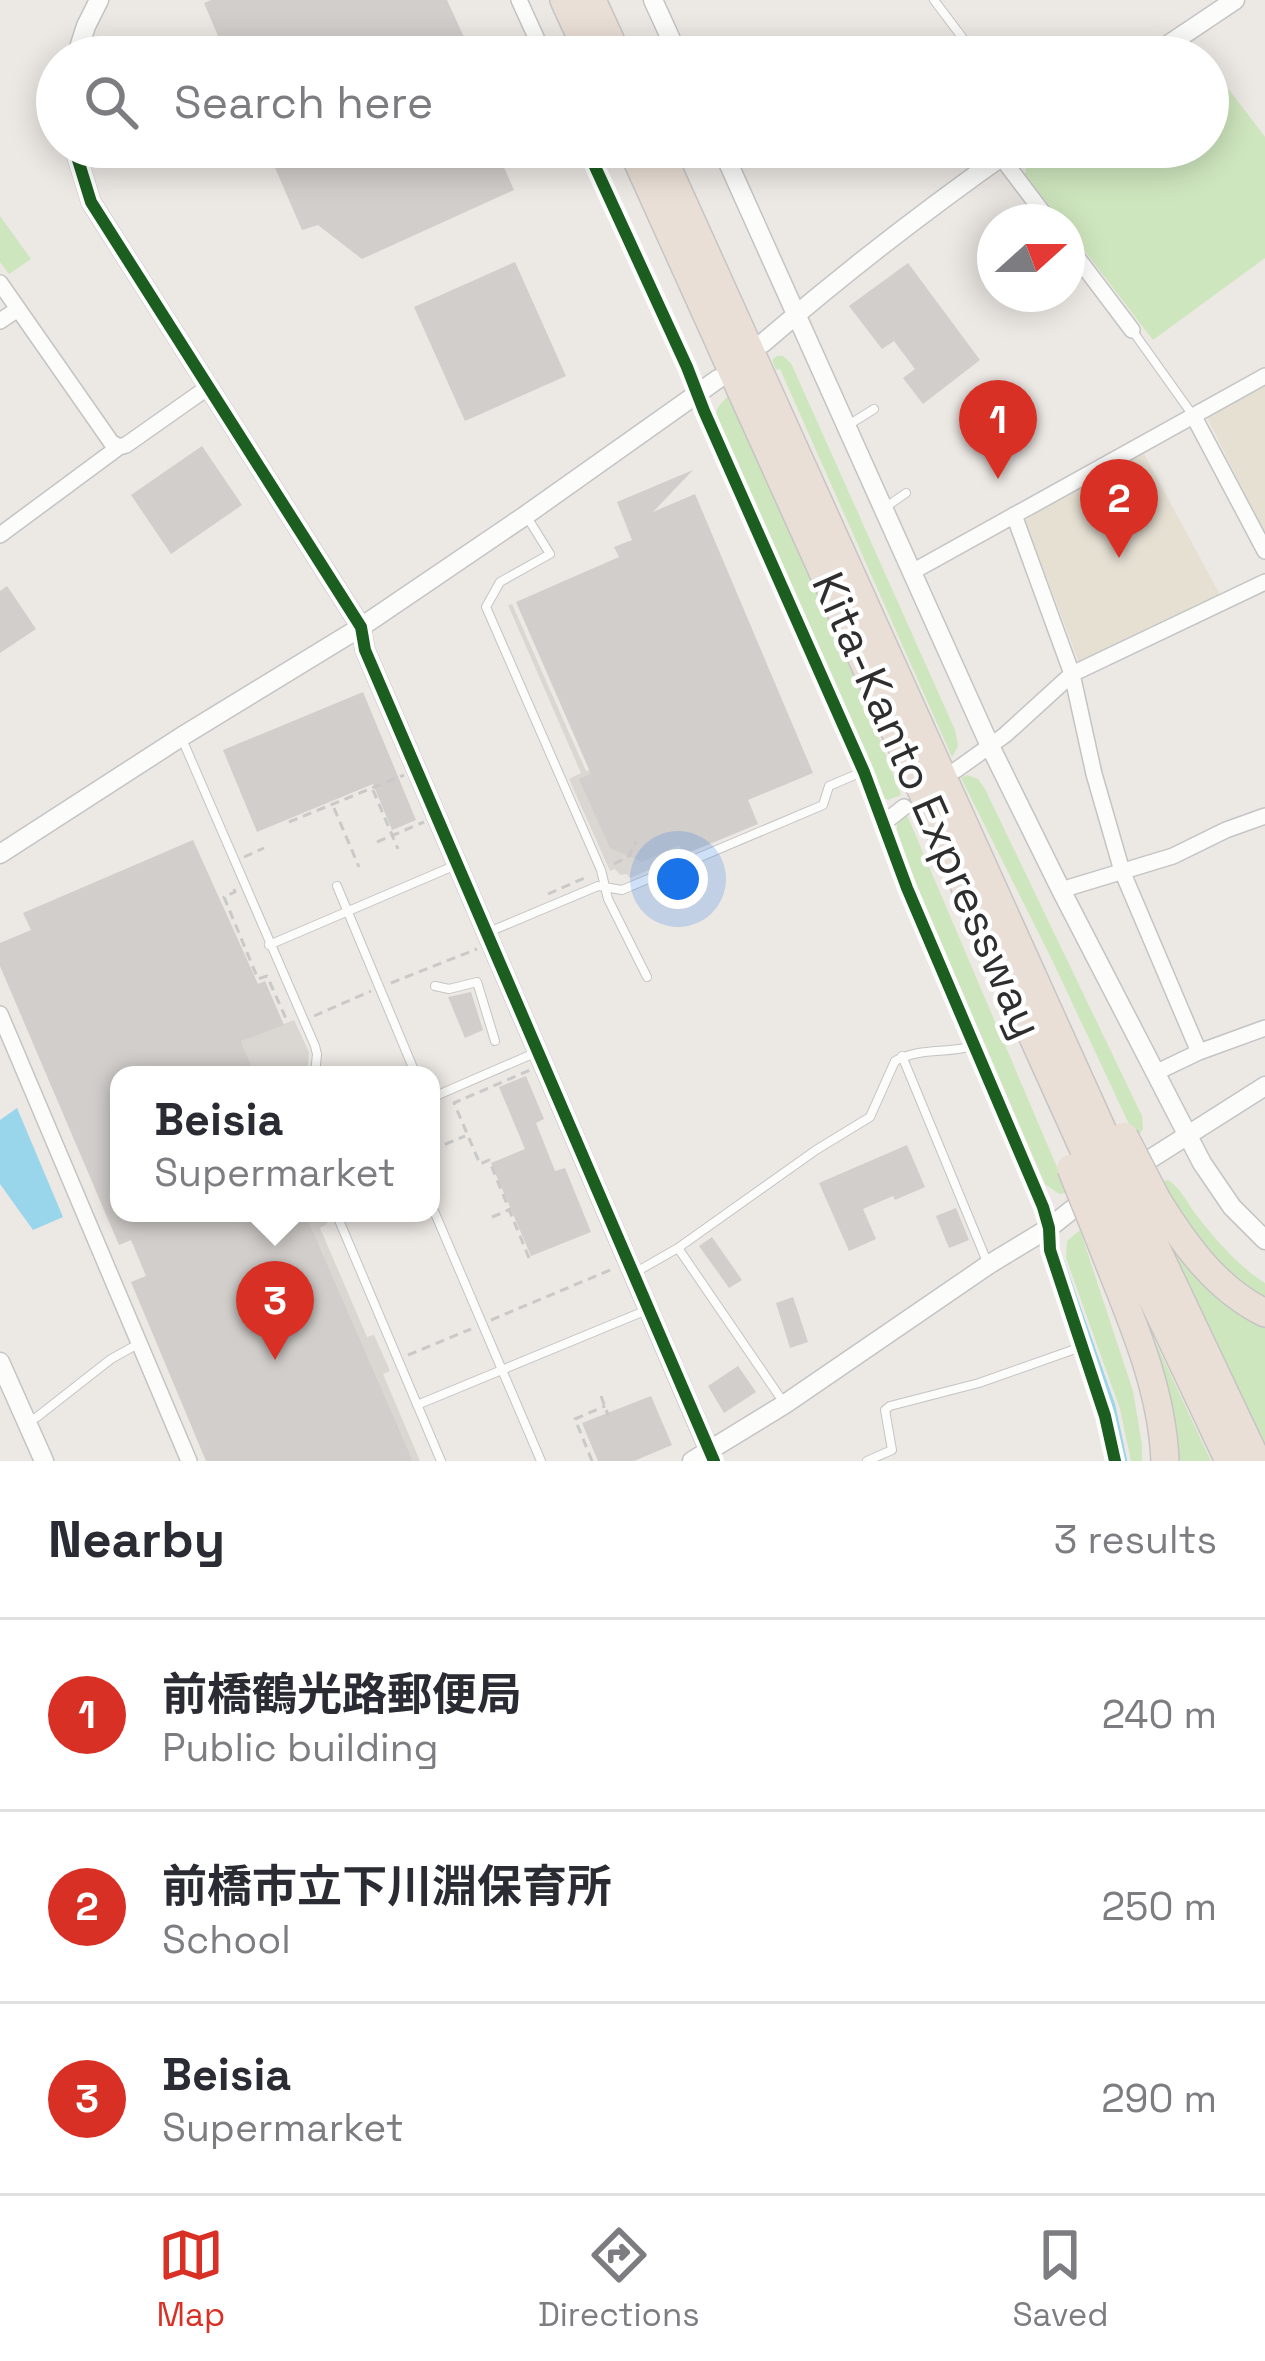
<!DOCTYPE html>
<html lang="en">
<head>
<meta charset="utf-8">
<style>
	body { margin:0; font-family:"Space Grotesk","Noto Sans JP",sans-serif; background:#f7f7f7; color:#2b2b33 }
	.compass { position:absolute; left:977px; top:204px; width:108px; height:108px; border-radius:50%; background:#fff; box-shadow:0 6px 30px #0003; rotate:69deg }
	.you { position:absolute; left:678px; top:879px; width:42px; height:42px; margin:-30px; border:9px solid #fff; border-radius:50%; background:#1a73e8; box-shadow:0 0 0 18px #1a73e833 }
	.badge { display:grid; place-items:center; width:78px; height:78px; border-radius:50%; background:#d93025; color:#fff; font-size:39px; font-weight:700 }
	.pin { position:absolute; translate:-50% -99px; filter:drop-shadow(0 3px 6px #0008) }
	.pin::after { content:''; position:absolute; top:63px; width:42px; height:36px; background:inherit; clip-path:polygon(0 0,100% 0,50% 100%) }
	.popup { position:absolute; left:110px; top:1066px; width:330px; height:156px; box-sizing:border-box; display:grid; place-content:center; border-radius:24px; background:#fff; filter:drop-shadow(0 3px 9px #0005); font-size:39px; white-space:nowrap; color:#7c7c81 }
	.popup b { font-size:45px; color:#2b2b33 }
	.popup::after { content:''; position:absolute; left:50%; top:100%; margin-left:-24px; border:24px solid transparent; border-top-color:#fff }
	.list { margin:0; padding:0; list-style:none }
	h2 { display:flex; justify-content:space-between; align-items:center; height:156px; margin:0; padding:0 48px; font-size:51px }
	h2 small { font-size:39px; font-weight:400; color:#7c7c81 }
	.list li { display:grid; grid-template-columns:78px 1fr auto; gap:36px; align-items:center; box-sizing:border-box; height:192px; padding:0 48px; border-top:3px solid #e1e1e2 }
	.list b { display:block; font-size:45px; white-space:nowrap }
	.list p { margin:0; font-size:39px; white-space:nowrap; color:#7c7c81 }
	.list em { font-size:39px; font-style:normal; color:#7c7c81 }
	.icon { flex:none; width:66px; height:66px; fill:none; stroke:currentColor; stroke-width:2; stroke-linecap:round; stroke-linejoin:round }
	.map { position:relative; flex:none; width:1265px; height:1461px; overflow:hidden }
	.search { position:absolute; background:#fff; box-shadow:0 6px 30px #0003; left:36px; right:36px; top:36px; height:132px; display:flex; align-items:center; gap:30px; box-sizing:border-box; padding:0 42px; border-radius:66px; color:#7c7c81; font-size:45px }
	.sheet { height:732px; background:#fff }
	nav { display:flex; justify-content:space-around; align-items:center; box-sizing:border-box; height:168px; border-top:3px solid #e1e1e2; background:#fff; font-size:33px; color:#7c7c81 }
	nav a { display:grid; justify-items:center; gap:6px }
	nav .on { color:#d93025 }
	.map>svg:first-child { display:block }
</style>
</head>
<body>
<div class="map">
<svg width="1265" height="1461" viewBox="0 0 1265 1461">
	<rect width="100%" height="100%" fill="#ece8e4"/>
	<path fill="#e6e0d3" d="M 1265,383 L 1265,535 L 1206,415 Z
		M 1143,452 L 1220,595 L 1079,662 L 1025,521 L 1050,503 Z"/>
	<path fill="#cee6be" d="M 1208,62 L 1265,137 L 1265,258 L 1153,340 L 1067,228 L 1067,222 L 1062,222 L 1025,174 L 1027,165 L 1053,147 L 1208,147 Z
		M 0,216 L 31,259 L 9,274 L 0,262 Z
		M 777,356 L 783,356 L 791,363 L 955,730 L 958,746 L 952,757 L 780,369 L 776,370 L 772,360 Z
		M 728,396 L 858,686 L 900,791 L 901,795 L 888,800 L 882,797 L 715,417 L 718,407 Z
		M 967,775 L 978,779 L 985,789 L 1142,1116 L 1143,1129 L 1136,1139 L 1054,964 L 961,778 Z
		M 907,815 L 1068,1193 L 1059,1194 L 1045,1184 L 915,882 L 897,830 L 897,824 Z
		M 1168,1180 C 1181,1188 1187,1203 1197,1216 C 1217,1241 1238,1266 1265,1283 L 1265,1298 C 1219,1272 1189,1226 1161,1182 Z
		M 1080,1230 L 1133,1391 L 1142,1445 L 1142,1461 L 1131,1461 L 1120,1409 L 1066,1258 L 1067,1241 Z
		M 1166,1234 L 1265,1322 L 1265,1447 Z
		M 1139,1307 L 1211,1461 L 1172,1461 Z"/>
	<path fill="#dad6d2" d="M 512,604 L 586,771 L 590,770 L 675,835 L 684,855 L 630,878 L 627,874 L 620,875 L 615,869 L 610,871 L 569,779 L 581,773 L 508,605 Z
		M 294,1020 L 309,1052 L 307,1075 L 255,1075 L 241,1041 Z
		M 305,1213 L 323,1213 L 327,1224 L 320,1228 L 367,1337 L 374,1335 L 387,1364 L 390,1371 L 383,1374 L 420,1461 L 413,1461 Z"/>
	<path fill="#99d6ec" d="M 17,1108 L 63,1217 L 33,1230 L 0,1184 L 0,1120 Z"/>
	<g fill="none" stroke-linecap="round" stroke-linejoin="round">
		<path stroke="#99d6ec" stroke-width="4.5" d="M 1057,1247 L 1113,1405 L 1125,1461"/>
	</g>
	<path fill="#d1cecb" d="M 211,0 L 447,0 L 473,57 L 227,57 L 204,3 Z
		M 266,147 L 495,147 L 514,190 L 362,259 L 318,225 L 302,230 Z
		M 515,262 L 566,376 L 465,421 L 414,307 Z
		M 908,263 L 980,360 L 923,404 L 903,378 L 915,369 L 894,341 L 882,349 L 849,306 Z
		M 202,446 L 242,505 L 171,554 L 131,495 Z
		M 693,470 L 653,512 L 695,494 L 813,773 L 748,800 L 758,824 L 683,855 L 679,845 L 642,862 L 610,848 L 579,779 L 591,774 L 516,602 L 619,557 L 614,547 L 632,540 L 617,502 Z
		M 7,586 L 36,629 L 0,653 L 0,591 Z
		M 363,692 L 416,820 L 392,830 L 373,784 L 257,832 L 223,750 Z
		M 193,840 L 258,984 L 265,981 L 284,1025 L 241,1041 L 255,1075 L 119,1075 L 119,1213 L 305,1213 L 413,1461 L 206,1461 L 131,1282 L 146,1276 L 131,1240 L 119,1245 L 0,966 L 0,943 L 31,930 L 23,913 Z
		M 471,992 L 483,1030 L 465,1038 L 448,997 Z
		M 526,1076 L 544,1119 L 536,1123 L 555,1171 L 565,1168 L 591,1232 L 531,1256 L 491,1163 L 525,1149 L 499,1087 Z
		M 907,1145 L 925,1187 L 895,1200 L 893,1196 L 863,1209 L 876,1239 L 849,1251 L 819,1183 Z
		M 956,1208 L 969,1240 L 949,1248 L 936,1216 Z
		M 712,1237 L 742,1280 L 729,1288 L 699,1246 Z
		M 793,1297 L 808,1342 L 790,1348 L 776,1303 Z
		M 738,1366 L 756,1392 L 724,1413 L 708,1386 Z
		M 651,1396 L 672,1445 L 634,1461 L 598,1461 L 582,1423 Z"/>
	<g fill="none" stroke-linecap="round" stroke-linejoin="round">
		<defs>
			<path id="service" d="M 934,0 L 977,57
				M 1132,330 L 1192,414
				M 850,424 L 874,409
				M 883,509 L 906,493
				M 527,517 L 550,554 L 500,582 L 486,607 L 601,870 L 608,899 L 647,977
				M 182,739 L 315,1046 L 317,1054 L 315,1075
				M 337,886 L 416,1075
				M 491,931 L 598,886 L 622,890 L 823,805 L 829,786 L 862,772
				M 269,945 L 456,865
				M 435,986 L 449,989 L 477,982 L 495,1041
				M 902,1056 L 988,1264
				M 431,1098 L 537,1052
				M 431,1204 L 541,1461
				M 336,1213 L 441,1461
				M 678,1248 L 784,1403
				M 636,1272 L 678,1248 L 816,1150 L 870,1117 L 895,1061 C 920,1047 947,1054 973,1046
				M 417,1405 L 647,1310
				M 26,1422 L 37,1417 L 111,1359 L 138,1344
				M 867,1461 L 892,1450 L 885,1410 L 890,1406 L 979,1383 L 1081,1347"/>
			<path id="minor" d="M 519,0 L 545,57
				M 586,147 L 687,367 L 704,411 L 864,772 L 907,888 L 1043,1207 L 1049,1228 L 1050,1250 L 1105,1416 L 1115,1461
				M 1001,157 L 1050,222
				M 1067,244 L 1132,330
				M 0,283 L 111,442 L 119,447 L 126,445 L 207,388
				M 0,321 L 18,309
				M 1193,415 L 1265,551
				M 1014,515 L 1072,674 L 1094,774 L 1122,871 L 1199,1052
				M 0,535 L 119,447
				M 912,572 L 1265,376
				M 956,770 L 1005,735 L 1072,674 L 1265,582
				M 885,822 L 904,807
				M 1061,890 L 1173,856 L 1226,830 L 1265,816
				M 0,1014 L 189,1461
				M 1155,1073 L 1199,1052 L 1265,1028"/>
			<path id="tertiary" d="M 653,0 L 679,57
				M 76,57 L 86,26 L 99,0
				M 1150,57 L 1235,0
				M 74,147 L 91,202 L 361,627 L 365,650 L 709,1450
				M 721,147 L 990,746 L 1061,890 L 1202,1163 L 1232,1207 L 1265,1240
				M 763,343 C 844,273 928,208 1015,147
				M 0,854 L 181,737 L 361,627 L 526,515 L 718,379
				M 1147,1161 L 1265,1086
				M 0,1362 L 44,1461
				M 692,1461 L 785,1404 L 988,1265 L 1049,1228 L 1074,1208"/>
			<path id="motorway" d="M 564,0 L 590,57
				M 592,0 L 618,57
				M 631,147 L 1088,1159
				M 658,147 L 1109,1145
				M 1157,1200 C 1185,1245 1216,1289 1265,1313
				M 1140,1214 L 1257,1461
				M 1118,1226 L 1229,1461
				M 1098,1235 C 1126,1308 1162,1382 1165,1461"/>
		</defs>
		<use href="#service" stroke="#c5c4c5" stroke-width="10"/>
		<use href="#minor" stroke="#c5c4c5" stroke-width="18"/>
		<use href="#tertiary" stroke="#c5c4c5" stroke-width="21"/>
		<use href="#motorway" stroke="#c6c5c4" stroke-width="30"/>
		<path stroke="#c9c9c8" stroke-width="3" stroke-dasharray="9 6" stroke-linecap="butt" d="M 373,790 L 398,849
			M 334,808 L 359,867
			M 289,822 L 404,775
			M 377,842 L 424,822
			M 244,857 L 264,848
			M 614,864 L 629,856 L 636,842
			M 234,889 L 235,892 L 224,897 L 258,979 L 267,976 L 288,1023
			M 548,894 L 589,876
			M 391,983 L 477,949
			M 314,1016 L 371,991
			M 431,1150 L 465,1136
			M 492,1217 L 511,1209
			M 529,1258 L 489,1160 L 480,1164 L 454,1103 L 530,1070
			M 491,1320 L 615,1268
			M 408,1355 L 471,1329
			M 601,1396 L 608,1415
			M 592,1461 L 575,1419 L 605,1406"/>
		<use href="#service" stroke="#fcfcfb" stroke-width="8"/>
		<use href="#minor" stroke="#fcfcfb" stroke-width="15"/>
		<use href="#tertiary" stroke="#fcfcfb" stroke-width="18"/>
		<use href="#motorway" stroke="#eadfd6" stroke-width="27"/>
		<defs>
			<path id="motorway-bridge" d="M 1124,1136 L 1157,1200
				M 1109,1145 L 1140,1214
				M 1088,1159 L 1118,1226
				M 1071,1168 L 1098,1235"/>
		</defs>
		<use href="#motorway-bridge" stroke="#c6c5c4" stroke-width="30" stroke-linecap="butt"/>
		<use href="#motorway-bridge" stroke="#eadfd6" stroke-width="27"/>
		<defs>
			<path id="cycleway" d="M 74,147 L 91,202 L 361,627 L 365,650 L 714,1461
				M 586,147 L 687,367 L 704,411 L 864,772 L 907,888 L 1043,1207 L 1049,1228 L 1050,1250 L 1105,1416 L 1115,1461"/>
		</defs>
		<use href="#cycleway" stroke="#fff" stroke-width="20"/>
		<use href="#cycleway" stroke="#1b5e20" stroke-width="12"/>
	</g>
	<g text-anchor="middle" dominant-baseline="central" stroke-width="9" stroke-linejoin="round" paint-order="stroke">
		<g font-size="45" fill="#2e2e2e" stroke="#fff">
			<text transform="translate(928 805) rotate(66)">Kita-Kanto Expressway</text>
		</g>
	</g>
</svg>
<svg class="compass" viewBox="-18 -18 36 36"><path d="M0-13l5 13h-10z" fill="#e53935"/><path d="M0 13l5-13h-10z" fill="#7c7c81"/></svg>
<div class="you"></div>
<div class="pin badge" style="left:998px;top:479px">1</div>
<div class="pin badge" style="left:1119px;top:558px">2</div>
<div class="pin badge" style="left:275px;top:1360px">3</div>
<div class="popup"><b>Beisia</b>Supermarket</div>
<div class="search"><svg class="icon" aria-label="search" viewBox="0 0 24 24"><circle cx="10" cy="10" r="6"/><path d="M15 15l6 6"/></svg>Search here</div>
</div>
<section class="sheet">
<h2>Nearby<small>3 results</small></h2>
<ul class="list">
<li><span class="badge">1</span><div><b>前橋鶴光路郵便局</b><p>Public building</p></div><em>240 m</em></li>
<li><span class="badge">2</span><div><b>前橋市立下川淵保育所</b><p>School</p></div><em>250 m</em></li>
<li><span class="badge">3</span><div><b>Beisia</b><p>Supermarket</p></div><em>290 m</em></li>
</ul>
</section>
<nav>
<a class="on"><svg class="icon" aria-label="map" viewBox="0 0 24 24"><path d="M3 6l6-2 6 2 6-2v14l-6 2-6-2-6 2zM9 4v14M15 6v14"/></svg>Map</a>
<a><svg class="icon" aria-label="directions" viewBox="0 0 24 24"><path d="M12 3l9 9-9 9-9-9zM9 14v-3h6M13 9l2 2-2 2"/></svg>Directions</a>
<a><svg class="icon" aria-label="saved" viewBox="0 0 24 24"><path d="M7 4h10v16l-5-4-5 4z"/></svg>Saved</a>
</nav>
</body>
</html>
